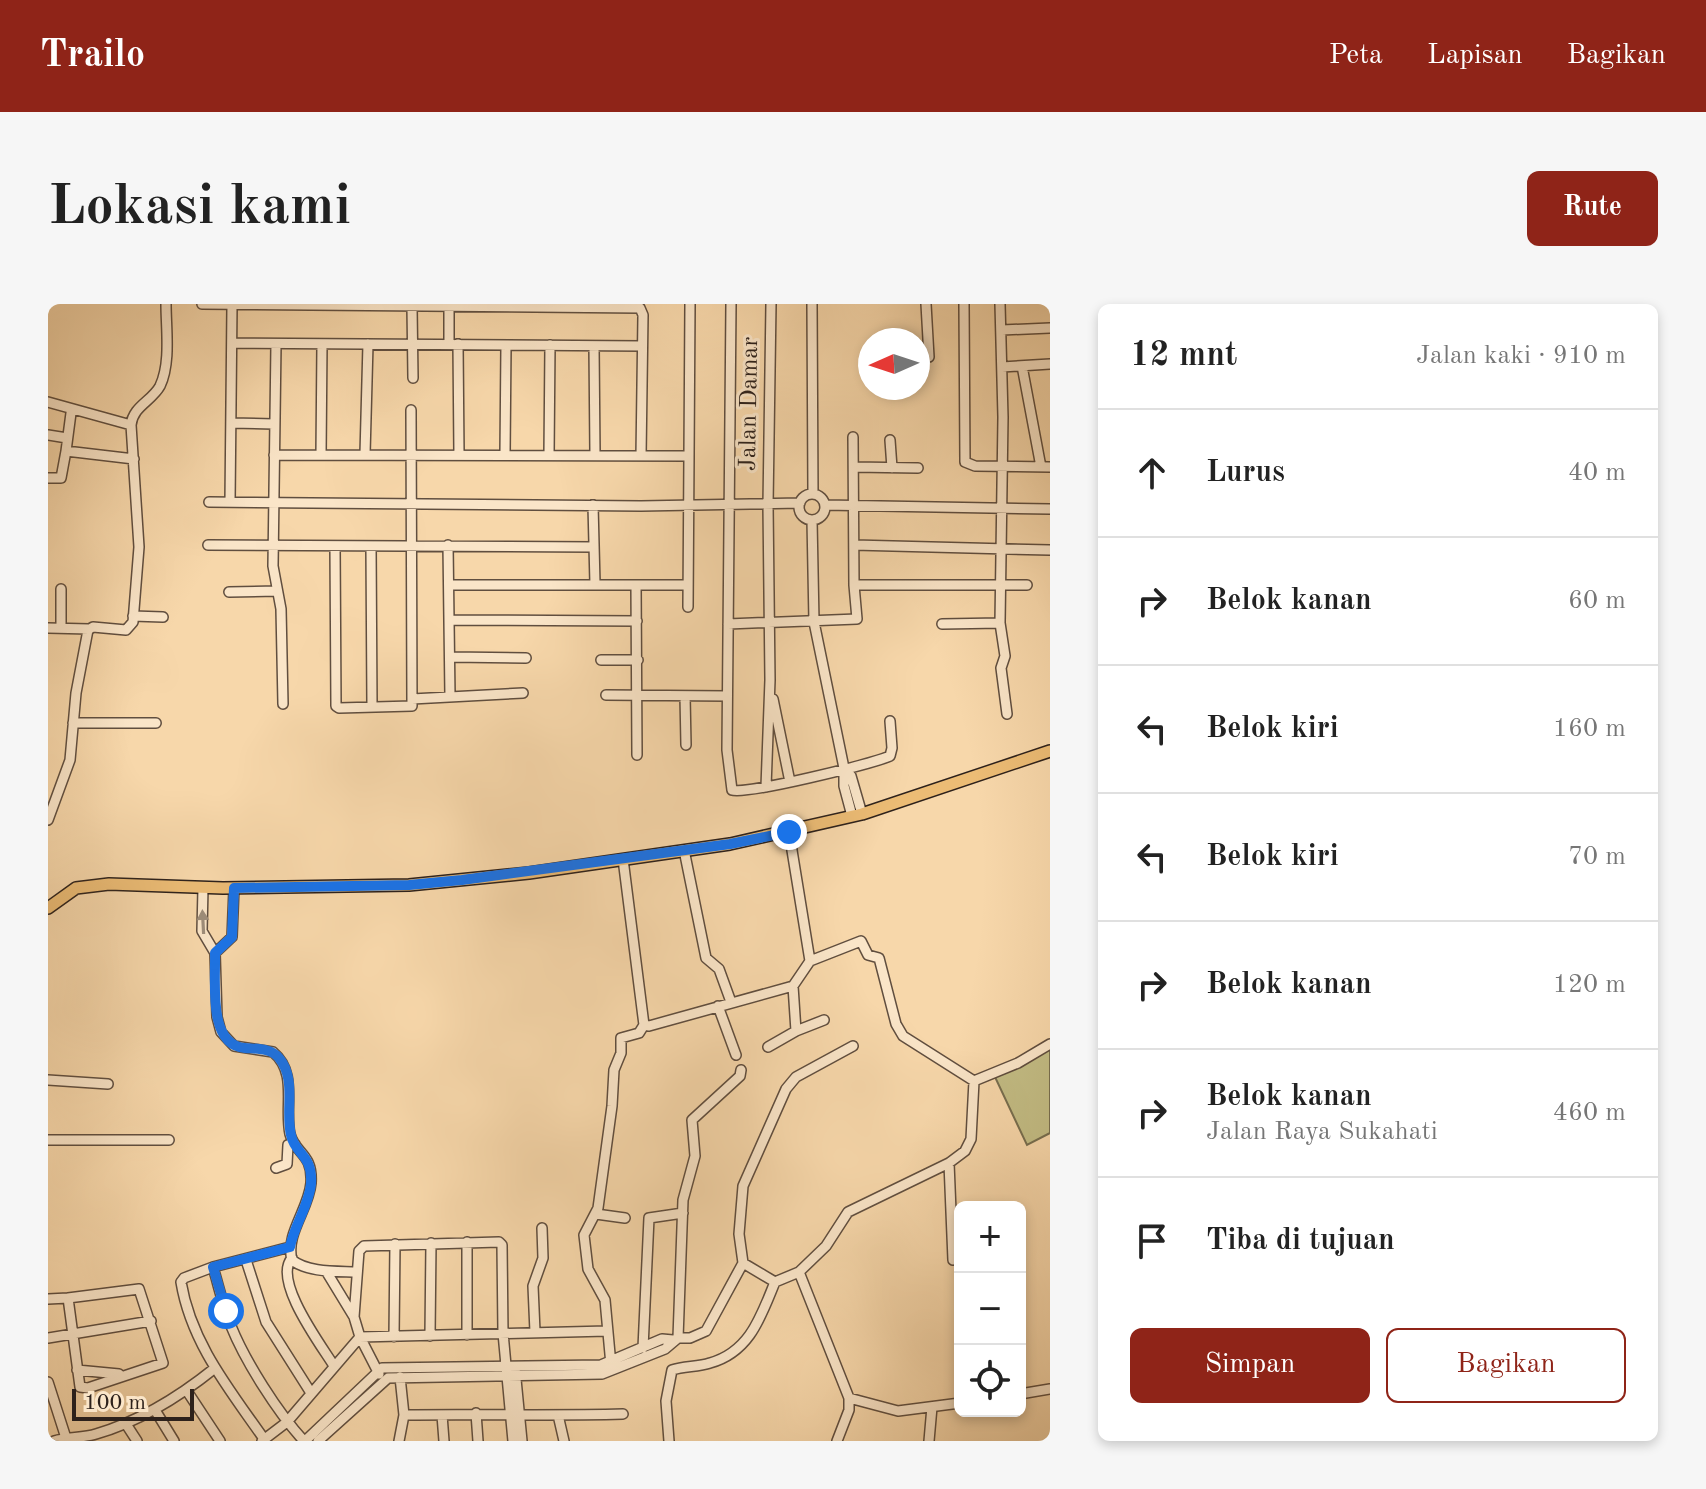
<!DOCTYPE html>
<html lang="id">
<head>
<meta charset="utf-8">
<style>
	body { margin:0; font-family:"Old Standard TT",serif; background:#f6f6f6; color:#222 }
	.controls { position:absolute; right:24px; bottom:24px; display:grid; overflow:hidden; border-radius:12px; box-shadow:0 4px 12px #0003 }
	.controls button { width:72px; height:72px; display:grid; place-items:center; padding:0; border:0; border-bottom:2px solid #e0e0e0; background:#fff; color:#222; font:40px sans-serif }
	.compass { position:absolute; left:810px; top:24px; width:72px; height:72px; border-radius:50%; background:#fff; box-shadow:0 4px 12px #0003; rotate:267deg }
	.scale { position:absolute; left:24px; bottom:20px; width:122px; box-sizing:border-box; padding-left:8px; border:4px solid #2d211b; border-top:0; font-size:22px; line-height:28px; white-space:nowrap; color:#2d211b; -webkit-text-stroke:6px #fae5c8; paint-order:stroke }
	.stop { position:absolute; width:24px; height:24px; margin:-18px; border:6px solid #1a73e8; border-radius:50%; background:#fff }
	.stop.end { background:#1a73e8; border-color:#fff; box-shadow:0 2px 8px #0008 }
	.list { margin:0; padding:0; list-style:none }
	h2 { display:flex; justify-content:space-between; align-items:center; height:104px; margin:0; padding:0 32px; font-size:34px }
	h2 small { font-size:26px; font-weight:400; color:#767676 }
	.list li { display:grid; grid-template-columns:52px 1fr auto; gap:24px; align-items:center; box-sizing:border-box; height:128px; padding:0 32px; border-top:2px solid #e0e0e0 }
	.list b { display:block; font-size:30px; white-space:nowrap }
	.list p { margin:0; font-size:26px; white-space:nowrap; color:#767676 }
	.list em { font-size:26px; font-style:normal; color:#767676 }
	.actions { display:flex; gap:16px; padding:24px 32px }
	.actions a { flex:1; padding:18px 0; border:2px solid #8f2418; border-radius:12px; text-align:center; font-size:28px; color:#8f2418 }
	.actions .main { background:#8f2418; color:#fff }
	.icon { flex:none; width:44px; height:44px; fill:none; stroke:currentColor; stroke-width:2; stroke-linecap:round; stroke-linejoin:round }
	.map { position:relative; flex:none; width:1002px; height:1137px; overflow:hidden; border-radius:12px }
	header { display:flex; align-items:center; gap:48px; box-sizing:border-box; height:112px; padding:0 40px; background:#8f2418; color:#fff }
	header strong { font-size:38px }
	nav { display:flex; gap:44px; margin-inline-start:auto; font-size:28px }
	.intro { display:flex; align-items:center; justify-content:space-between; box-sizing:border-box; height:192px; padding:0 48px }
	h1 { margin:0; font-size:56px }
	.button { padding:20px 36px; border-radius:12px; background:#8f2418; color:#fff; font-size:28px; font-weight:700 }
	main { display:flex; gap:48px; padding:0 48px }
	aside { flex:1; background:#fff; border-radius:12px; box-shadow:0 4px 12px #0003 }
	.map>svg:first-child { display:block }
</style>
</head>
<body>
<header>
<strong>Trailo</strong>
<nav><a>Peta</a><a>Lapisan</a><a>Bagikan</a></nav>
</header>
<div class="intro"><h1>Lokasi kami</h1><a class="button">Rute</a></div>
<main>
<div class="map">
<svg width="1002" height="1137" viewBox="0 0 1002 1137">
	<rect width="100%" height="100%" fill="#f7d7aa"/>
	<filter id="stains"><feTurbulence type="fractalNoise" baseFrequency=".0025" numOctaves="4"/><feColorMatrix values="0 0 0 0 .2 0 0 0 0 .09 0 0 0 0 .02 0 0 0 .5 -.17"/></filter>
	<radialGradient id="worn" r=".72"><stop offset=".6" stop-color="#630" stop-opacity="0"/><stop offset="1" stop-color="#630" stop-opacity=".3"/></radialGradient>
	<path fill="#c3bd85" stroke="#786f50" stroke-width="2" d="M 1002,745 L 1002,829 L 979,841 L 947,773 Z"/>
	<g fill="none" stroke-linecap="round" stroke-linejoin="round">
		<defs>
			<path id="minor" d="M 154,0 L 592,4 L 595,11 L 593,152
				M 683,0 L 679,446 L 684,486 C 698,491 823,460 842,452 L 844,444 L 842,417
				M 764,0 L 765,190
				M 878,0 L 881,53
				M 916,0 L 917,158 L 927,162 L 1002,163
				M 952,0 L 955,113 L 952,319 L 957,352 L 953,364 L 959,410
				M 364,3 L 365,74
				M 954,26 L 1002,24
				M 184,39 L 594,42
				M 228,40 L 225,262 L 233,305 L 235,400
				M 401,40 L 401,2
				M 410,40 L 411,151
				M 546,42 L 547,151
				M 974,62 L 993,163
				M 954,63 L 1002,60
				M 0,98 L 83,121
				M 183,119 L 226,120
				M 0,131 L 19,134
				M 842,136 L 844,164
				M 18,147 L 23,109
				M 317,150 L 320,40
				M 457,150 L 458,41
				M 226,151 L 641,152
				M 273,151 L 274,40
				M 501,151 L 502,41
				M 806,163 L 870,164
				M 0,174 L 13,174 L 18,147 L 86,155
				M751 203a13 13 0 1 1 26 0a13 13 0 1 1-26 0Z
				M 161,198 L 593,202 L 752,199
				M 182,198 L 184,1
				M 545,201 L 547,280
				M 777,201 L 1002,205
				M 764,216 L 766,318 L 796,464 L 796,482 L 804,512
				M 160,241 L 546,243
				M 400,241 L 402,393
				M 806,241 L 1002,246
				M 287,242 L 288,402 L 291,404 L 364,402 L 363,106
				M 323,242 L 324,403
				M 401,281 L 640,281
				M 588,281 L 589,451
				M 806,281 L 979,281
				M 181,288 L 229,287
				M 640,303 L 642,0
				M 85,312 L 115,313
				M 401,316 L 589,317
				M 680,320 L 809,315 L 806,281 L 805,133
				M 894,320 L 952,319
				M 0,324 L 41,325
				M 13,324 L 13,285
				M 402,353 L 478,354
				M 553,356 L 590,356
				M 558,391 L 679,392
				M 637,392 L 638,441
				M 364,395 L 475,389
				M 725,395 L 742,478
				M 25,419 L 108,419
				M 796,464 L 803,472 L 814,510
				M 718,483 L 722,376 L 720,201 L 723,0
				M 0,516 L 22,456 L 28,389 L 40,326 L 45,323 L 78,326 L 85,318 L 91,243 L 83,121 C 85,102 104,97 112,82 C 123,59 118,25 118,0
				M 741,528 L 762,657
				M 636,546 L 658,654 L 671,665 L 683,698
				M 575,555 L 596,721 L 601,722 L 745,682 L 762,657 L 813,637 L 820,651 L 831,654 L 848,720 L 855,732 L 926,777 L 923,835 L 917,847 L 901,859 L 800,908 L 778,942 L 751,968 L 801,1094 L 801,1106 L 789,1137
				M 155,584 L 154,627 L 167,649 L 169,713 L 173,728 L 186,742 L 225,748 C 250,769 236,802 242,830 C 247,850 265,849 263,879 C 261,905 237,930 244,956 C 260,969 290,967 309,968
				M 167,649 L 184,633 L 186,584
				M 745,682 L 748,727 L 776,716
				M 670,702 L 688,751
				M 720,743 L 748,727
				M 0,776 L 60,780
				M 926,777 L 970,759 L 1002,740
				M 0,836 L 121,836
				M 901,859 L 905,956
				M 228,864 L 239,860 L 240,841 L 247,840
				M 548,910 L 577,914
				M 244,954 C 224,976 273,1041 286,1062
				M 198,956 L 218,1018 L 263,1089
				M 695,959 L 727,978 L 751,968
				M 165,963 C 171,983 175,1003 183,1022 C 197,1057 230,1109 256,1137
				M 278,967 L 306,1013 L 312,1033 L 331,1070
				M 91,985 L 115,1059 L 40,1084 L 32,1083 L 20,994 Z
				M 0,995 L 20,994
				M 306,1013 L 311,947 L 316,942 L 451,938 L 454,941 L 455,1029 L 465,1137
				M 487,1028 L 485,982 L 495,954 L 494,924
				M 419,1031 L 419,938
				M 382,1032 L 383,939
				M 346,1033 L 347,940
				M 0,1034 L 103,1017
				M 630,1034 L 642,1034 L 658,1027 L 695,959 L 691,930 L 695,882 L 738,785 L 748,773 L 805,742
				M 595,1044 L 601,914 L 635,909
				M 563,1061 L 557,996 L 540,965 L 536,931 L 550,904 L 564,802 L 566,766 L 573,749 L 573,734 L 591,729 L 596,721
				M 467,1065 L 474,1137
				M 29,1066 L 71,1070
				M 0,1078 L 18,1134
				M 139,1087 L 172,1137
				M 972,1090 L 1002,1085
				M 801,1094 L 850,1107 L 912,1099
				M 107,1106 L 126,1137
				M 428,1109 L 430,1137
				M 356,1111 C 429,1110 502,1112 575,1110
				M 394,1111 L 396,1137
				M 510,1111 L 516,1137
				M 78,1120 L 89,1137
				M 216,1135 C 182,1086 143,1039 133,978 L 136,974 L 165,963 L 242,943
				M 6,1137 C 20,1133 35,1134 48,1130 C 93,1117 131,1093 167,1064
				M 214,1137 L 239,1118 L 312,1033 L 559,1027
				M 257,1137 L 334,1064 L 553,1061 L 614,1035 L 625,1036
				M 270,1137 L 340,1074 L 554,1070 L 617,1045 L 630,1034 L 635,896 L 647,852 L 644,816 L 692,772 L 693,766
				M 351,1137 L 356,1111 L 352,1073
				M 621,1137 L 618,1097 L 624,1066 C 636,1062 650,1063 662,1059 C 702,1048 713,1012 727,978
				M 881,1137 L 884,1103"/>
			<path id="major" d="M 0,604 L 28,584 L 61,580 L 175,584 L 361,581 L 481,569 L 682,540 L 814,510 L 1002,447"/>
		</defs>
		<use href="#minor" stroke="#604e3f" stroke-width="12"/>
		<use href="#major" stroke="#2d211b" stroke-width="14"/>
		<use href="#minor" stroke="#fae5c8" stroke-width="9"/>
		<use href="#major" stroke="#ecbc75" stroke-width="11"/>
	</g>
	<defs><path id="oneway-solid" d="M-6-.8H1V-3.2L6.5 0L1 3.2V.8H-6Z" transform="scale(2)"/></defs>
	<use fill="#9e8d7a" href="#oneway-solid" transform="translate(155 618) rotate(-93)"/>
	<g fill="none" stroke-linecap="round" stroke-linejoin="round">
		<path stroke="#1a73e8" stroke-width="10" d="M 178,1007 L 165,963 L 242,943 C 246,922 261,901 263,880 C 265,850 247,851 243,831 C 237,806 249,775 231,754 C 223,744 209,745 197,744 C 159,741 168,677 167,649 L 184,633 L 186,584 L 361,581 L 414,576 L 682,540 L 741,528"/>
	</g>
	<g text-anchor="middle" dominant-baseline="central" stroke-width="6" stroke-linejoin="round" paint-order="stroke">
		<g font-size="24" fill="#2d211b" stroke="#fae5c8">
			<text transform="translate(702 100) rotate(-89)">Jalan Damar</text>
		</g>
	</g>
	<rect width="100%" height="100%" filter="url(#stains)"/>
	<rect width="100%" height="100%" fill="url(#worn)"/>
</svg>
<div class="controls">
<button>+</button>
<button>−</button>
<button><svg class="icon" aria-label="locate" viewBox="0 0 24 24"><circle cx="12" cy="12" r="6"/><path d="M12 2v4M12 18v4M2 12h4M18 12h4"/></svg></button>
</div>
<svg class="compass" viewBox="-18 -18 36 36"><path d="M0-13l5 13h-10z" fill="#e53935"/><path d="M0 13l5-13h-10z" fill="#767676"/></svg>
<div class="scale">100 m</div>
<div class="stop" style="left:178px;top:1007px"></div>
<div class="stop end" style="left:741px;top:528px"></div>
</div>
<aside>
<h2>12 mnt<small>Jalan kaki · 910 m</small></h2>
<ul class="list">
<li><svg class="icon" aria-label="ahead" viewBox="0 0 24 24"><path d="M12 20V5M6 11l6-6 6 6"/></svg><div><b>Lurus</b></div><em>40 m</em></li>
<li><svg class="icon" aria-label="right" viewBox="0 0 24 24"><path d="M7 20v-9h11M14 6l5 5-5 5"/></svg><div><b>Belok kanan</b></div><em>60 m</em></li>
<li><svg class="icon" aria-label="left" viewBox="0 0 24 24"><path d="M17 20v-9H6M10 6l-5 5 5 5"/></svg><div><b>Belok kiri</b></div><em>160 m</em></li>
<li><svg class="icon" aria-label="left" viewBox="0 0 24 24"><path d="M17 20v-9H6M10 6l-5 5 5 5"/></svg><div><b>Belok kiri</b></div><em>70 m</em></li>
<li><svg class="icon" aria-label="right" viewBox="0 0 24 24"><path d="M7 20v-9h11M14 6l5 5-5 5"/></svg><div><b>Belok kanan</b></div><em>120 m</em></li>
<li><svg class="icon" aria-label="right" viewBox="0 0 24 24"><path d="M7 20v-9h11M14 6l5 5-5 5"/></svg><div><b>Belok kanan</b><p>Jalan Raya Sukahati</p></div><em>460 m</em></li>
<li><svg class="icon" aria-label="arrive" viewBox="0 0 24 24"><path d="M6 21V4h12l-3 4 3 4H6"/></svg><div><b>Tiba di tujuan</b></div></li>
</ul>
<div class="actions"><a class="main">Simpan</a><a>Bagikan</a></div>
</aside>
</main>
</body>
</html>
